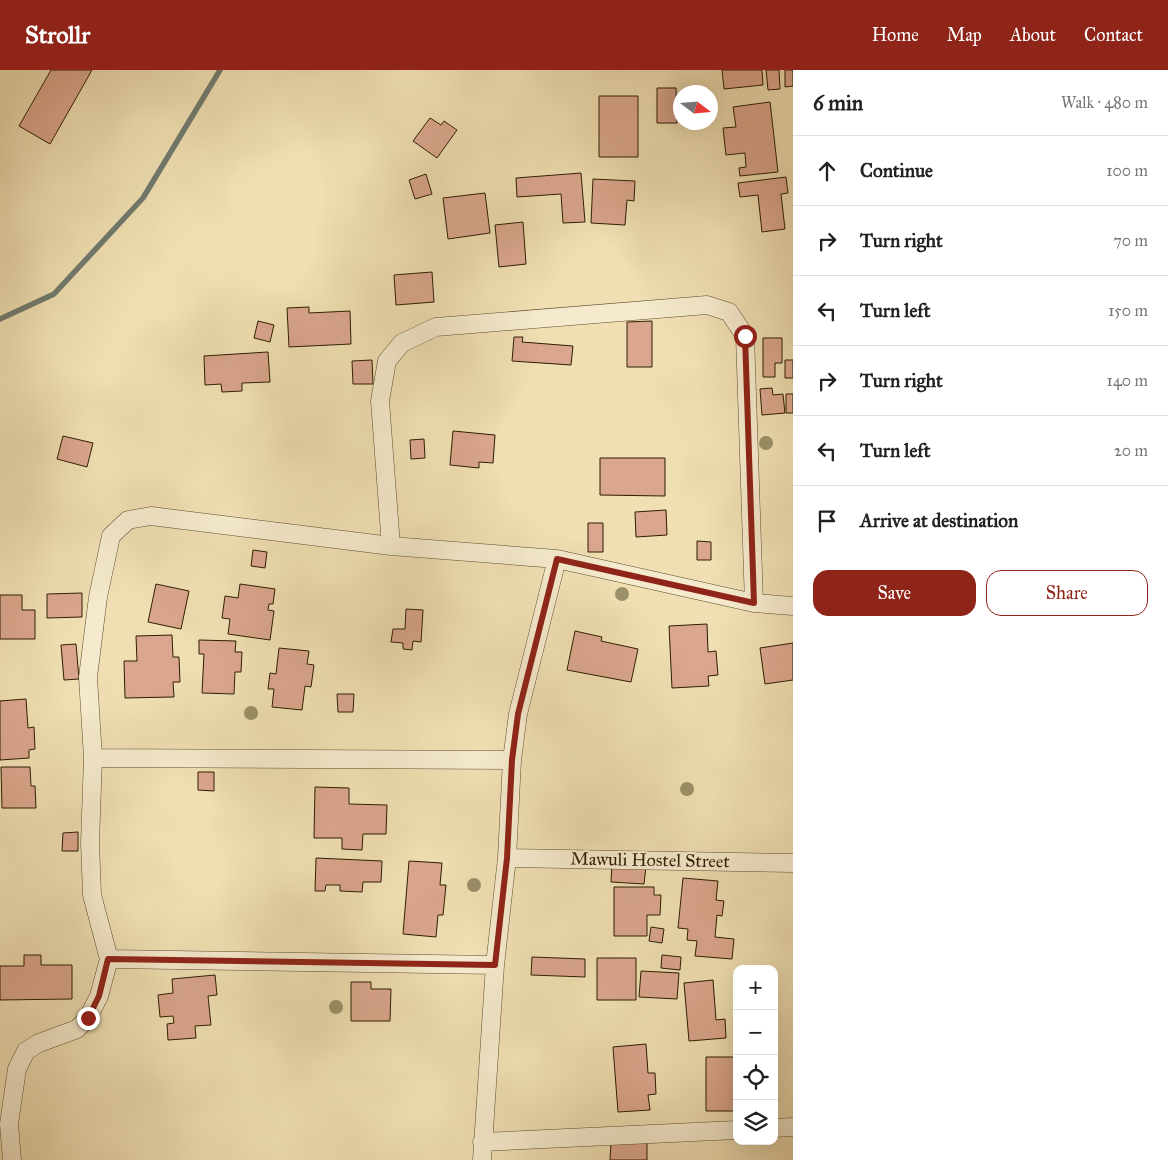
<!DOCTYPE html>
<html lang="en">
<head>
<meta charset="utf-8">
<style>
	body { margin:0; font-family:"IM FELL Great Primer",serif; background:#f2f2f2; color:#222 }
	.controls { position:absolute; right:15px; bottom:15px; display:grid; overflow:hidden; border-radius:10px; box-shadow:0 5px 20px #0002 }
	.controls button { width:45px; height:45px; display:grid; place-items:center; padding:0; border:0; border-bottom:1px solid #e0e0e0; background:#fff; color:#222; font:25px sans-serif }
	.compass { position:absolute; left:673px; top:15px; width:45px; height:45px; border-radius:50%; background:#fff; box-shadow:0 5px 20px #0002; rotate:106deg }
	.stop { position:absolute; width:15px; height:15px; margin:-11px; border:4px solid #8f2418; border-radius:50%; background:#fff }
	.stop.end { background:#8f2418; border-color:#fff; box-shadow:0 1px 5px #0008 }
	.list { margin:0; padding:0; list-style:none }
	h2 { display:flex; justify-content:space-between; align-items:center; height:65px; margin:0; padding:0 20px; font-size:21px }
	h2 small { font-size:16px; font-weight:400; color:#767676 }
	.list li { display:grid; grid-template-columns:32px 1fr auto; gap:15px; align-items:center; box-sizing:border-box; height:70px; padding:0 20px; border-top:1px solid #e0e0e0 }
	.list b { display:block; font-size:19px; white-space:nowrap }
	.list em { font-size:16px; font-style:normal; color:#767676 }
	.actions { display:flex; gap:10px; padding:15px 20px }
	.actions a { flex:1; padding:11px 0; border:1px solid #8f2418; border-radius:15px; text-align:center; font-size:18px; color:#8f2418 }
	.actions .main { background:#8f2418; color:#fff }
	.icon { flex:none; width:28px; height:28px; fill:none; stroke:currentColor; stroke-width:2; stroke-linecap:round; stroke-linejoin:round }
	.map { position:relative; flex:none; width:793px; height:1090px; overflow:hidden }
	header { display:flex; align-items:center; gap:30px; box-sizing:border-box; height:70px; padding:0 25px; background:#8f2418; color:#fff }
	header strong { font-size:24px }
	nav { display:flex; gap:28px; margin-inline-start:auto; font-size:18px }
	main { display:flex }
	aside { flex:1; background:#fff }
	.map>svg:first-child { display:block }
</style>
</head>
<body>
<header>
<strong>Strollr</strong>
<nav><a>Home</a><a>Map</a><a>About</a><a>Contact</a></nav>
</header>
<main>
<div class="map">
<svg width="793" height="1090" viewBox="0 0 793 1090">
	<rect width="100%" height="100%" fill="#efdfb2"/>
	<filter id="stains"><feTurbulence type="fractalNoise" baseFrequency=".004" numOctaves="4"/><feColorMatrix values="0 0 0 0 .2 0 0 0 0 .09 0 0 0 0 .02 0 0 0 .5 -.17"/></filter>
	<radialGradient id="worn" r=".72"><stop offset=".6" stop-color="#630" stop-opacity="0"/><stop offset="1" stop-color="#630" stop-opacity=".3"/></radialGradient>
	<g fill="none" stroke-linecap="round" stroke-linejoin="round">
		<path stroke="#717b6e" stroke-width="5.5" d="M 0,249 L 54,224 L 143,128 L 220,0"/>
	</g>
	<path fill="#daa68d" stroke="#2e1d02" d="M 51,0 L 92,0 L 50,74 L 19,56 Z
		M 722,0 L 762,0 L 763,15 L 724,19 Z
		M 766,0 L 779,0 L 780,19 L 768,20 Z
		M 785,0 L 793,0 L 793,16 L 785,17 Z
		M 657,18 L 676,18 L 677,53 L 657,53 Z
		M 599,26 L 638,26 L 638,87 L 599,87 Z
		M 770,32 L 778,102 L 740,106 L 739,98 L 746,97 L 745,83 L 726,85 L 723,58 L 736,57 L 733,37 Z
		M 430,48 L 441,55 L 444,51 L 457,60 L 437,88 L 413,71 Z
		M 581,103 L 585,152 L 563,153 L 561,124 L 517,127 L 516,108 Z
		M 426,104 L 432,124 L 415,129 L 409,110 Z
		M 786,107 L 788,123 L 781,124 L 785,159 L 762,162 L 758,125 L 740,127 L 738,113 Z
		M 593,109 L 635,111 L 634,131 L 627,130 L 625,155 L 591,153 Z
		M 485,123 L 490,163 L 448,169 L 443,128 Z
		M 523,152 L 526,194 L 499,197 L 495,155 Z
		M 432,202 L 434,232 L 396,235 L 394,205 Z
		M 309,237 L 309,243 L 350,241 L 351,274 L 289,277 L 287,238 Z
		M 258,251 L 274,255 L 270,272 L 254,268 Z
		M 652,251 L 652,297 L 627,297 L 627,252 Z
		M 514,267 L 523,267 L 522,272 L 573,276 L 571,295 L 512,291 Z
		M 763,268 L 782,268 L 782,293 L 775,293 L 775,307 L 763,307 Z
		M 268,282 L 270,312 L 242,313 L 242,321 L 222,322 L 221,314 L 205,315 L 204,286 Z
		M 372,290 L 373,314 L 353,314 L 352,291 Z
		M 785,290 L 793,290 L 793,308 L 785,308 Z
		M 772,318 L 773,325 L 783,324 L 785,343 L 762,345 L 760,319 Z
		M 786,324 L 793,324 L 793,343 L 786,343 Z
		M 453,361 L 495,365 L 493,393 L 479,392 L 479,398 L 450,395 Z
		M 63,366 L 93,373 L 87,397 L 57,389 Z
		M 424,369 L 425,388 L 411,389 L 410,370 Z
		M 600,388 L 665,388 L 665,426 L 600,425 Z
		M 666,440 L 667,465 L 636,467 L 635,442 Z
		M 588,453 L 603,453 L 603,482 L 588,482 Z
		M 697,471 L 711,472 L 711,490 L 697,490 Z
		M 253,480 L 267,482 L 265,498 L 251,496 Z
		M 156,514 L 189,521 L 181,559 L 148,552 Z
		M 240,514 L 275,519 L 273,534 L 269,534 L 268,540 L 274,541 L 270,570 L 228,564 L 230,549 L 222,548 L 225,526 L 238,528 Z
		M 82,523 L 82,547 L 47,548 L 47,524 Z
		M 0,525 L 22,525 L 22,540 L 35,540 L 35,569 L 0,569 Z
		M 406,539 L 423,540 L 421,572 L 413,571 L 412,580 L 403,579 L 403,573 L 391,572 L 393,559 L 405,559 Z
		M 707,554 L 708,582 L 716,581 L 718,605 L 708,606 L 709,616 L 672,618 L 669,556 Z
		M 575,561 L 602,567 L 601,571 L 638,579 L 631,612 L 567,600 Z
		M 172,565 L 173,587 L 179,587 L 180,612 L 173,612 L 174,627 L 125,628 L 124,591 L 137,591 L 136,566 Z
		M 199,570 L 236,571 L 235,582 L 242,582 L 241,602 L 235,602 L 234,624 L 202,623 L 204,584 L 199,584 Z
		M 793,573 L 793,610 L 765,614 L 760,578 Z
		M 76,574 L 79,609 L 64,610 L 61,575 Z
		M 279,578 L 309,581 L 307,594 L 314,595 L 311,617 L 305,616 L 302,640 L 272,637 L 274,619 L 268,619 L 270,603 L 276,604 Z
		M 337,624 L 354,624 L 353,642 L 338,642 Z
		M 26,629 L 28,658 L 34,657 L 35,679 L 29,680 L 29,688 L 0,690 L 0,631 Z
		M 1,697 L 30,697 L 31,716 L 35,716 L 36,738 L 2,738 Z
		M 198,702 L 214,702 L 214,721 L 198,720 Z
		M 315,717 L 349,718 L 349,734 L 387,735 L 386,764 L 363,764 L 362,780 L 342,779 L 342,768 L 314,768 Z
		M 78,762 L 78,781 L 62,781 L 63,763 Z
		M 316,788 L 382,791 L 381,812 L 363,812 L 362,822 L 340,821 L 340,815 L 326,815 L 325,821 L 315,821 Z
		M 409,791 L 442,793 L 440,815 L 446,815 L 443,845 L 438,845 L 436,867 L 403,864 Z
		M 612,793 L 646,796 L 644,814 L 611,812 Z
		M 683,808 L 718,811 L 716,830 L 724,831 L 722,846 L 717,845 L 715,867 L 734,869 L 732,889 L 695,886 L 697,871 L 687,870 L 688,859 L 678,858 Z
		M 614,817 L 654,817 L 654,825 L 661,825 L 660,845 L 647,845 L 647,866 L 614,866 Z
		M 651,857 L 664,859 L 662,873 L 649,871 Z
		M 24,885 L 41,885 L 41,895 L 72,895 L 72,929 L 0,930 L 0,896 L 24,896 Z
		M 662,885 L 681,887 L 680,900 L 661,898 Z
		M 532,887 L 585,889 L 585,907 L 531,905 Z
		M 597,888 L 636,888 L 636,930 L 597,930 Z
		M 641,901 L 679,903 L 677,929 L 639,927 Z
		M 215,905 L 217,925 L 208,926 L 211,955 L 195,956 L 196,968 L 168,970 L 167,954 L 174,953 L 173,946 L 160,947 L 158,925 L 173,923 L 172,909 Z
		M 713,910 L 716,950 L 725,949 L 726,968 L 689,971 L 684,913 Z
		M 351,912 L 371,912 L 371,919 L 391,919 L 390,951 L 351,951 Z
		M 646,974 L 648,1003 L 655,1003 L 656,1024 L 648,1025 L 650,1040 L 618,1042 L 613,977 Z
		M 706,987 L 735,987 L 736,1041 L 706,1041 Z
		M 611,1072 L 647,1073 L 647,1090 L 610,1090 Z"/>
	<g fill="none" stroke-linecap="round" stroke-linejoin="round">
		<defs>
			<path id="street" d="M 557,489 L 391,476 L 380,331 L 387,291 L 402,273 L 436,257 L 707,235 L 729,242 L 745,266 L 754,533
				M 93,688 L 512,690
				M 507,788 L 793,793
				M 109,889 L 495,895
				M 774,1058 L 793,1057
				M 482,1072 L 737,1060
				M 12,1090 L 9,1054 L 17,999 L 26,981 L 39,973 L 77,959 L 88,948 L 99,926 L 109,889 L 92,825 L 90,773 L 93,688 L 88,607 L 98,527 L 111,466 L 128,450 L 151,446 L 391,476
				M 482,1090 L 495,895 L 507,788 L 512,690 L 518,644 L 557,489 L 754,533 L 793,536"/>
		</defs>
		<use href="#street" stroke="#5e4e2e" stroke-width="19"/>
		<use href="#street" stroke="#f5eacd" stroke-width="18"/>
	</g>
	<g fill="#9b9068">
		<circle cx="766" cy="373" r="7"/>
		<circle cx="622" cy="524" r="7"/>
		<circle cx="251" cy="643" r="7"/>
		<circle cx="687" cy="719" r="7"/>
		<circle cx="474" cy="815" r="7"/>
		<circle cx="336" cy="937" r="7"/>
	</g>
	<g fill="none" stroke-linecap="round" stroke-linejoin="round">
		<path stroke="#8f2418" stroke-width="6" d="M 88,948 L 99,926 L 108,889 L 495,895 L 507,788 L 512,690 L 518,644 L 557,489 L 754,533 L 745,266"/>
	</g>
	<g text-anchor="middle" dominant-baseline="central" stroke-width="4" stroke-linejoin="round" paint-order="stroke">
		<g font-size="18" fill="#2e1d02" stroke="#f5eacd">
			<text transform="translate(650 790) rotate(1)">Mawuli Hostel Street</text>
		</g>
	</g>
	<rect width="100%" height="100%" filter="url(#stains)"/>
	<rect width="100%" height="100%" fill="url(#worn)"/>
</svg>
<div class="controls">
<button>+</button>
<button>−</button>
<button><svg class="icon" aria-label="locate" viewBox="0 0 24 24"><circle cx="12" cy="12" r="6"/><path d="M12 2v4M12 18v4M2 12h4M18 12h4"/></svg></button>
<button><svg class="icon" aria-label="layers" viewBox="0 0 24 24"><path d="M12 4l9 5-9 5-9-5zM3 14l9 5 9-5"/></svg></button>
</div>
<svg class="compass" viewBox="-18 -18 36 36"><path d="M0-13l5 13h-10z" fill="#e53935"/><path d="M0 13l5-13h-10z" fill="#767676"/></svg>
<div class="stop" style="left:745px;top:266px"></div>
<div class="stop end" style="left:88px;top:948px"></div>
</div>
<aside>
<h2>6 min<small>Walk · 480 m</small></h2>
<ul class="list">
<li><svg class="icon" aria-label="ahead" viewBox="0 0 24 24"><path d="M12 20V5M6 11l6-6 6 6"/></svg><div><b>Continue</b></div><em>100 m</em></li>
<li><svg class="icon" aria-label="right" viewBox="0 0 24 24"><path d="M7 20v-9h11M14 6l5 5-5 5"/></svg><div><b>Turn right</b></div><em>70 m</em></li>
<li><svg class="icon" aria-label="left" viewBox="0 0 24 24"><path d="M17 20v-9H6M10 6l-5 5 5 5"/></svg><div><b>Turn left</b></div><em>150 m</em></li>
<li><svg class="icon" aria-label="right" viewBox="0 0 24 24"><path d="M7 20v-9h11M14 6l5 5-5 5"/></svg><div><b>Turn right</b></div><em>140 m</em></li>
<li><svg class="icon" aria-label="left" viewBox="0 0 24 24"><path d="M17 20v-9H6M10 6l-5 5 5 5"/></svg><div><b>Turn left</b></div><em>20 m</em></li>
<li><svg class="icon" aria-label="arrive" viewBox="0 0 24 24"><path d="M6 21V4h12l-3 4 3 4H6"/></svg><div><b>Arrive at destination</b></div></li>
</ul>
<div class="actions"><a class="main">Save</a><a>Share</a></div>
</aside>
</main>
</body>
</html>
